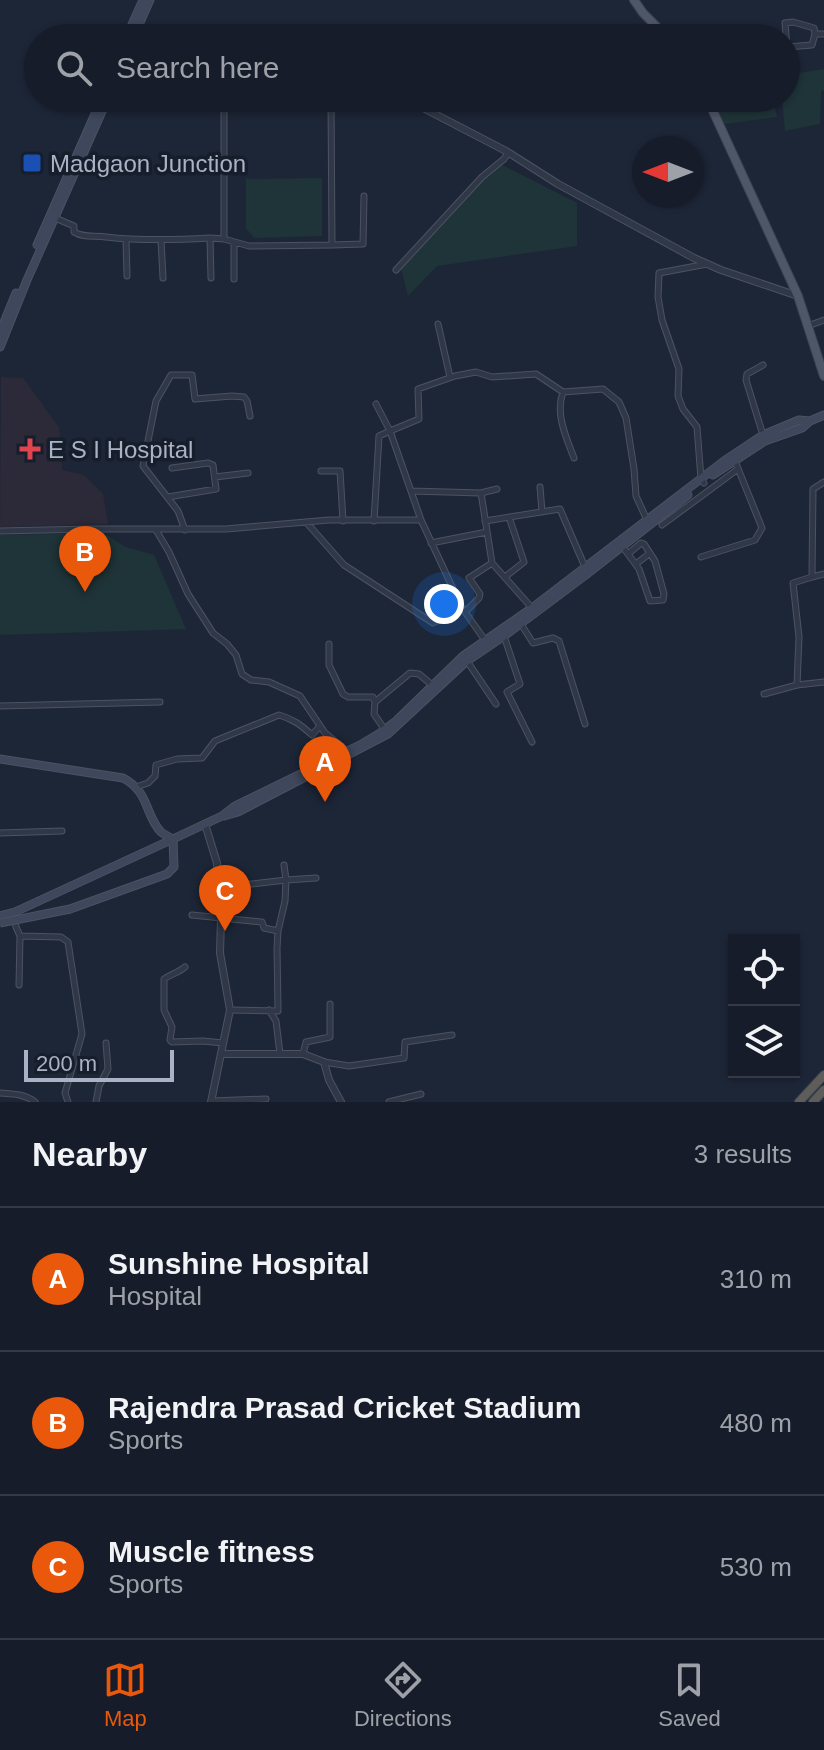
<!DOCTYPE html>
<html lang="en">
<head>
<meta charset="utf-8">
<style>
	body { margin:0; font-family:Helvetica,sans-serif; background:#1f2531; color:#f1f3f6 }
	.controls { position:absolute; right:24px; bottom:24px; display:grid; overflow:hidden; border-radius:0px; box-shadow:0 2px 6px #0004 }
	.controls button { width:72px; height:72px; display:grid; place-items:center; padding:0; border:0; border-bottom:2px solid #353a46; background:#161c29; color:#f1f3f6; font:40px sans-serif }
	.compass { position:absolute; left:632px; top:136px; width:72px; height:72px; border-radius:50%; background:#161c29; box-shadow:0 2px 6px #0004; rotate:270deg }
	.scale { position:absolute; left:24px; bottom:20px; width:150px; box-sizing:border-box; padding-left:8px; border:4px solid #aab2c5; border-top:0; font-size:22px; line-height:28px; white-space:nowrap; color:#aab2c5; -webkit-text-stroke:6px #161e2c; paint-order:stroke }
	.you { position:absolute; left:444px; top:604px; width:28px; height:28px; margin:-20px; border:6px solid #fff; border-radius:50%; background:#1a73e8; box-shadow:0 0 0 12px #1a73e833 }
	.badge { display:grid; place-items:center; width:52px; height:52px; border-radius:50%; background:#ea580c; color:#fff; font-size:26px; font-weight:700 }
	.pin { position:absolute; translate:-50% -66px; filter:drop-shadow(0 2px 4px #0008) }
	.pin::after { content:''; position:absolute; top:42px; width:28px; height:24px; background:inherit; clip-path:polygon(0 0,100% 0,50% 100%) }
	.list { margin:0; padding:0; list-style:none }
	h2 { display:flex; justify-content:space-between; align-items:center; height:104px; margin:0; padding:0 32px; font-size:34px }
	h2 small { font-size:26px; font-weight:400; color:#9ea1a8 }
	.list li { display:grid; grid-template-columns:52px 1fr auto; gap:24px; align-items:center; box-sizing:border-box; height:144px; padding:0 32px; border-top:2px solid #353a46 }
	.list b { display:block; font-size:30px; white-space:nowrap }
	.list p { margin:0; font-size:26px; white-space:nowrap; color:#9ea1a8 }
	.list em { font-size:26px; font-style:normal; color:#9ea1a8 }
	.icon { flex:none; width:44px; height:44px; fill:none; stroke:currentColor; stroke-width:2; stroke-linecap:round; stroke-linejoin:round }
	.map { position:relative; flex:none; width:824px; height:1102px; overflow:hidden }
	.search { position:absolute; background:#161c29; box-shadow:0 2px 6px #0004; left:24px; right:24px; top:24px; height:88px; display:flex; align-items:center; gap:20px; box-sizing:border-box; padding:0 28px; border-radius:44px; color:#9ea1a8; font-size:30px }
	.sheet { height:536px; background:#161c29 }
	nav { display:flex; justify-content:space-around; align-items:center; box-sizing:border-box; height:112px; border-top:2px solid #353a46; background:#161c29; font-size:22px; color:#9ea1a8 }
	nav a { display:grid; justify-items:center; gap:4px }
	nav .on { color:#ea580c }
	.map>svg:first-child { display:block }
</style>
</head>
<body>
<div class="map">
<svg width="824" height="1102" viewBox="0 0 824 1102">
	<rect width="100%" height="100%" fill="#1d2637"/>
	<path fill="#2c2938" d="M 1,377 L 23,378 L 59,427 L 62,470 L 84,475 L 103,494 L 108,524 L 0,527 Z"/>
	<path fill="#1f3438" d="M 824,69 L 824,90 L 821,91 L 820,124 L 785,131 L 782,98 L 786,98 L 786,75 Z
		M 711,98 L 772,98 L 777,117 L 723,124 Z
		M 496,162 L 577,203 L 577,246 L 437,266 L 408,296 L 401,268 Z
		M 322,178 L 322,236 L 254,238 L 246,228 L 246,179 Z
		M 104,533 L 125,547 L 154,555 L 186,629 L 0,635 L 0,535 Z"/>
	<g fill="none" stroke-linecap="round" stroke-linejoin="round">
		<defs>
			<path id="minor" d="M 815,34 L 812,45 L 787,47 L 785,23 L 793,22 L 814,28 L 815,34 L 824,34
				M 331,98 L 332,245 L 363,244 L 364,196
				M 55,218 L 74,226 L 74,232 C 83,238 95,235 106,237 C 141,241 175,240 210,238 L 211,278
				M 210,238 L 224,239 L 249,246 L 332,245
				M 224,239 L 224,98
				M 126,240 L 127,276
				M 161,240 L 163,278
				M 396,270 L 482,177 L 504,159 L 508,153
				M 234,279 L 234,243
				M 438,324 L 450,377
				M 808,326 L 824,320
				M 763,365 L 747,374 L 746,380 L 763,435
				M 563,392 C 555,414 566,437 574,458
				M 321,471 L 340,471 L 343,521
				M 215,477 L 248,473
				M 704,483 L 701,479 L 697,427 L 683,409 L 678,396 L 679,369 L 662,320 L 658,297 L 659,273 L 707,264
				M 540,487 L 542,512
				M 411,491 L 481,493 L 492,563 L 532,608
				M 481,493 L 497,489
				M 168,497 L 216,489 L 213,465 L 208,463 L 172,468
				M 374,521 L 379,436 L 390,431 L 376,404
				M 485,521 L 560,509 L 585,567
				M 306,522 L 344,565 L 433,623 L 462,608 L 421,520
				M 662,525 L 738,469
				M 156,530 L 169,552 L 188,594 L 213,633 L 227,644 L 236,655 L 242,674 L 251,680 L 269,682 L 300,696 L 325,733 L 347,751
				M 185,530 L 178,511 L 143,466 L 156,401 L 171,375 L 192,375 L 195,399 L 232,396 L 244,397 L 247,401 L 250,416
				M 0,531 L 89,529 L 226,529 L 329,520 L 421,520 L 390,431 L 419,419 L 418,389 L 455,376 L 476,372 L 492,377 L 536,374 L 563,392 L 603,389 L 619,402 L 626,418 L 634,469 L 636,496 L 647,520
				M 431,543 L 487,532
				M 622,546 L 639,569 L 650,601 L 663,600 L 664,594 L 655,561 L 644,544 L 641,543 L 628,554
				M 701,557 L 755,540 L 762,528 L 735,461
				M 636,564 L 650,553
				M 505,577 L 524,562 L 509,517
				M 812,577 L 824,574
				M 465,612 L 479,598 L 480,594 L 469,578 L 492,563
				M 465,612 L 487,643
				M 521,624 L 533,643 L 553,638 L 559,641 L 585,724
				M 504,636 L 520,684 L 507,692 L 532,742
				M 329,644 L 329,665 L 343,694 L 348,697 L 373,697 L 375,702
				M 467,661 L 496,704
				M 824,682 L 797,685 L 799,637 L 793,583 L 812,577 L 813,489 L 824,482
				M 764,694 L 797,685
				M 0,706 L 160,702
				M 385,730 L 374,714 L 375,702 L 410,673 L 419,674 L 432,685
				M 136,787 L 148,783 L 155,776 L 156,765 L 177,759 L 202,758 L 215,741 L 279,715 C 293,719 301,725 312,735 L 320,726
				M 0,833 L 62,831
				M 219,888 L 286,880 L 284,865
				M 192,915 L 262,922 L 264,928 L 278,931 L 285,901 L 286,880 L 316,878
				M 15,919 L 16,927 L 20,936 L 61,937 L 68,942 L 82,1034 L 67,1086 L 65,1093 L 68,1102
				M 185,967 C 178,973 171,974 164,979 L 164,1010 L 172,1027 L 170,1040 L 172,1042 L 203,1041 L 223,1043
				M 19,985 L 20,936
				M 230,1010 L 278,1011 L 277,948 L 278,931
				M 269,1010 L 276,1021 L 280,1054
				M 303,1054 L 306,1042 L 330,1037 L 330,1004
				M 324,1062 L 349,1066 L 404,1058 L 405,1042 L 452,1035
				M 0,1093 C 13,1094 25,1094 35,1102
				M 212,1101 L 266,1099
				M 96,1102 L 99,1086 L 108,1069 L 106,1043
				M 389,1102 L 421,1094"/>
			<path id="tertiary" d="M 404,98 L 506,151 L 558,184 L 694,258 L 721,270 L 798,296
				M 205,824 L 217,863 L 221,918 L 220,953 L 230,1010 L 211,1102
				M 222,1054 L 303,1054 L 324,1062 L 329,1080 L 341,1102"/>
			<path id="secondary" d="M 126,38 L 143,0
				M 133,38 L 150,0
				M 37,245 L 102,98
				M 0,332 L 16,293
				M 0,347 L 27,280 L 108,98
				M 713,475 L 765,441 L 802,428 L 810,421 L 824,415
				M 0,759 L 123,778 C 150,792 145,816 161,832 C 165,835 169,837 173,839 L 15,912 L 0,916
				M 224,816 L 238,812 L 388,734 L 467,661 L 504,636 L 587,574 L 688,495
				M 70,909 L 167,874 L 174,867 L 173,839 L 222,816 L 235,806 L 360,745 L 380,733 L 396,721 L 463,656 L 532,608 L 724,461 L 763,435 L 799,420 L 810,421"/>
			<path id="primary" d="M 634,0 L 643,13 L 668,38
				M 707,98 L 798,296 L 824,376"/>
			<path id="trunk" d="M 799,1102 L 824,1075
				M 813,1102 L 824,1090"/>
		</defs>
		<use href="#minor" stroke="#4b5363" stroke-width="7"/>
		<use href="#tertiary" stroke="#4b5363" stroke-width="8"/>
		<use href="#secondary" stroke="#4b5363" stroke-width="9"/>
		<use href="#primary" stroke="#3a4251" stroke-width="10"/>
		<use href="#trunk" stroke="#38404f" stroke-width="10"/>
		<use href="#minor" stroke="#303848" stroke-width="5"/>
		<use href="#tertiary" stroke="#303848" stroke-width="6"/>
		<use href="#secondary" stroke="#3e475b" stroke-width="7"/>
		<use href="#primary" stroke="#4e5768" stroke-width="8"/>
		<use href="#trunk" stroke="#5e5d5a" stroke-width="8"/>
		<defs>
			<path id="secondary-bridge" d="M 0,923 L 70,909"/>
		</defs>
		<use href="#secondary-bridge" stroke="#4b5363" stroke-width="9" stroke-linecap="butt"/>
		<use href="#secondary-bridge" stroke="#3e475b" stroke-width="7"/>
	</g>
	<rect fill="#1a4fb4" stroke="#161e2c" stroke-width="3" x="22" y="153" width="20" height="20" rx="4"/>
	<path fill="#e0444e" stroke="#161e2c" stroke-width="3" d="M26 437h8v8h8v8h-8v8h-8v-8h-8v-8h8z"/>
	<g text-anchor="middle" dominant-baseline="central" stroke-width="7" stroke-linejoin="round" paint-order="stroke">
		<g font-size="24" fill="#aab2c5" stroke="#161e2c" text-anchor="start">
			<text x="50" y="163">Madgaon Junction</text>
			<text x="48" y="449">E S I Hospital</text>
		</g>
	</g>
</svg>
<div class="controls">
<button><svg class="icon" aria-label="locate" viewBox="0 0 24 24"><circle cx="12" cy="12" r="6"/><path d="M12 2v4M12 18v4M2 12h4M18 12h4"/></svg></button>
<button><svg class="icon" aria-label="layers" viewBox="0 0 24 24"><path d="M12 4l9 5-9 5-9-5zM3 14l9 5 9-5"/></svg></button>
</div>
<svg class="compass" viewBox="-18 -18 36 36"><path d="M0-13l5 13h-10z" fill="#e53935"/><path d="M0 13l5-13h-10z" fill="#9ea1a8"/></svg>
<div class="scale">200 m</div>
<div class="you"></div>
<div class="pin badge" style="left:325px;top:802px">A</div>
<div class="pin badge" style="left:85px;top:592px">B</div>
<div class="pin badge" style="left:225px;top:931px">C</div>
<div class="search"><svg class="icon" aria-label="search" viewBox="0 0 24 24"><circle cx="10" cy="10" r="6"/><path d="M15 15l6 6"/></svg>Search here</div>
</div>
<section class="sheet">
<h2>Nearby<small>3 results</small></h2>
<ul class="list">
<li><span class="badge">A</span><div><b>Sunshine Hospital</b><p>Hospital</p></div><em>310 m</em></li>
<li><span class="badge">B</span><div><b>Rajendra Prasad Cricket Stadium</b><p>Sports</p></div><em>480 m</em></li>
<li><span class="badge">C</span><div><b>Muscle fitness</b><p>Sports</p></div><em>530 m</em></li>
</ul>
</section>
<nav>
<a class="on"><svg class="icon" aria-label="map" viewBox="0 0 24 24"><path d="M3 6l6-2 6 2 6-2v14l-6 2-6-2-6 2zM9 4v14M15 6v14"/></svg>Map</a>
<a><svg class="icon" aria-label="directions" viewBox="0 0 24 24"><path d="M12 3l9 9-9 9-9-9zM9 14v-3h6M13 9l2 2-2 2"/></svg>Directions</a>
<a><svg class="icon" aria-label="saved" viewBox="0 0 24 24"><path d="M7 4h10v16l-5-4-5 4z"/></svg>Saved</a>
</nav>
</body>
</html>
